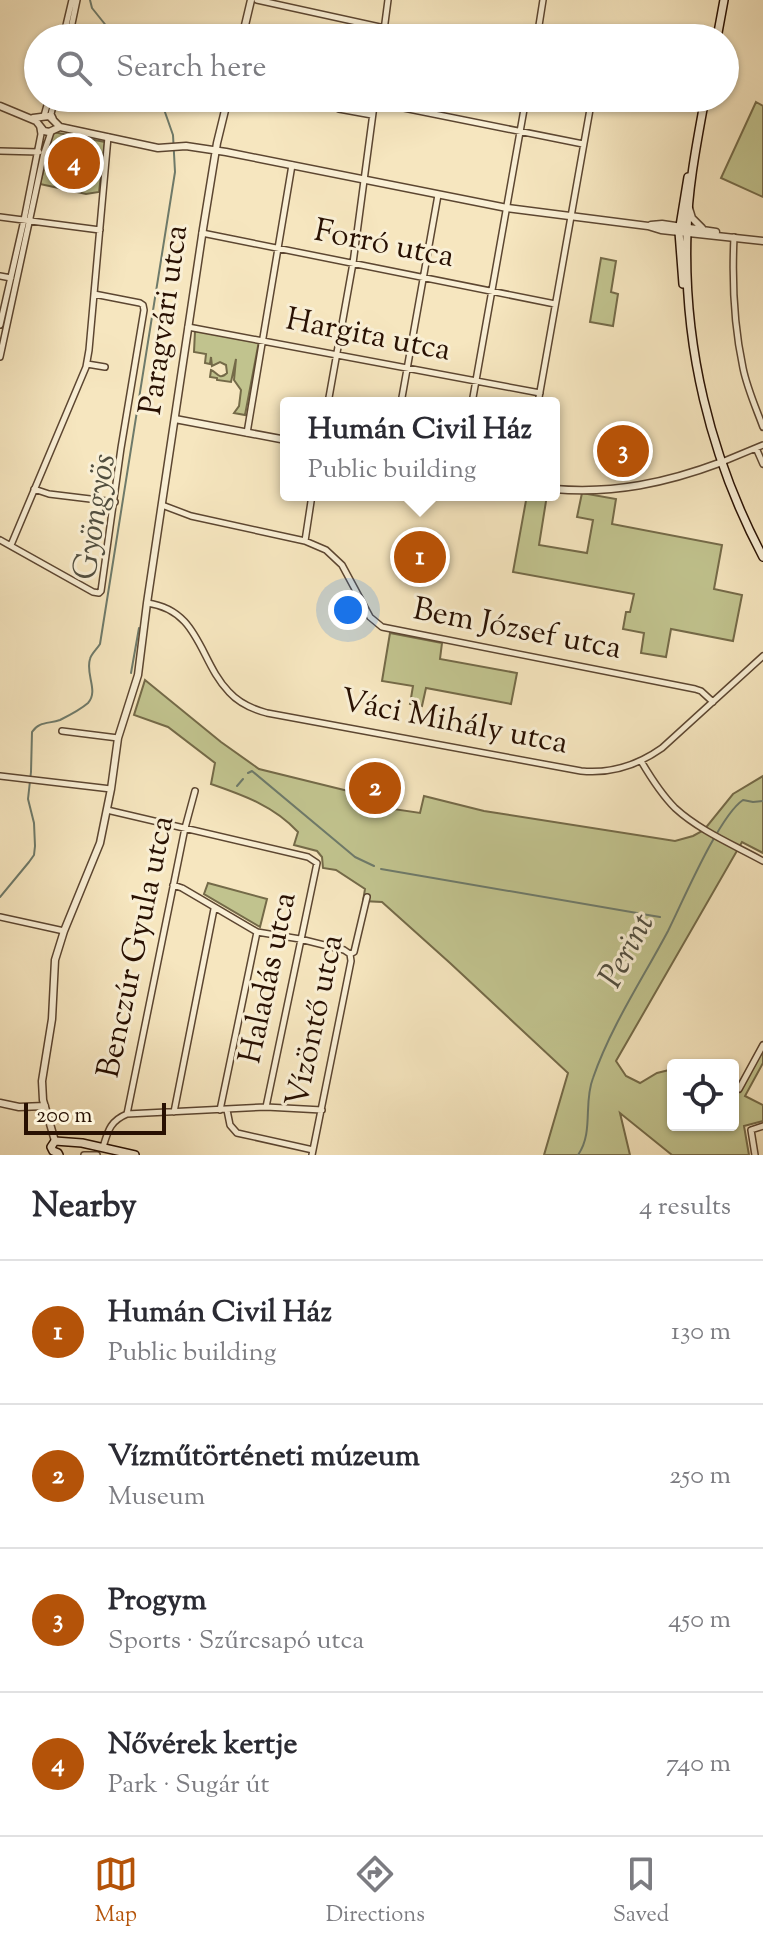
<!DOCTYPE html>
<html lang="en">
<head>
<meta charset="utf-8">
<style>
	body { margin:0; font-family:"Sorts Mill Goudy",serif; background:#f2f2f3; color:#2b2b33 }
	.controls { position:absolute; right:24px; bottom:24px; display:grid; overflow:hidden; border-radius:8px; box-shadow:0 2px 6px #0004 }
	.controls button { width:72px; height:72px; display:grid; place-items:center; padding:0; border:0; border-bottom:2px solid #e1e1e2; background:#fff; color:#2b2b33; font:40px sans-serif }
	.scale { position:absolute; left:24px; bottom:20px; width:142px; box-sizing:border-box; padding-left:8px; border:4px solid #281002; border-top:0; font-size:22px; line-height:28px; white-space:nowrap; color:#281002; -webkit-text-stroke:6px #f9efd5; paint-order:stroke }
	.you { position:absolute; left:348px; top:610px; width:28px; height:28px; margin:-20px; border:6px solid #fff; border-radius:50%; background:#1a73e8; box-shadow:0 0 0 12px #1a73e833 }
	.badge { display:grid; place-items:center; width:52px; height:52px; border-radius:50%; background:#b45309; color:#fff; font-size:26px; font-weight:700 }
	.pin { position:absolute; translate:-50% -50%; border:4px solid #fff; box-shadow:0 2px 8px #0006 }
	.popup { position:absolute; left:280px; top:397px; width:280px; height:104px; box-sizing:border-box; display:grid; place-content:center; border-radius:8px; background:#fff; filter:drop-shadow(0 2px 6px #0005); font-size:26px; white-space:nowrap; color:#7c7c81 }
	.popup b { font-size:30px; color:#2b2b33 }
	.popup::after { content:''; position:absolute; left:50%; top:100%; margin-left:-16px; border:16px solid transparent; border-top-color:#fff }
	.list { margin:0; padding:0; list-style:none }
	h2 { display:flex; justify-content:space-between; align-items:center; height:104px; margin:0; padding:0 32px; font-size:34px }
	h2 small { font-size:26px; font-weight:400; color:#7c7c81 }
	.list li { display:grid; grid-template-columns:52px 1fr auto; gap:24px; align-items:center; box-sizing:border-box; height:144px; padding:0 32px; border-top:2px solid #e1e1e2 }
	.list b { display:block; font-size:30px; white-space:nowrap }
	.list p { margin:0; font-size:26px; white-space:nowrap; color:#7c7c81 }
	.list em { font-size:26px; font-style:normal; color:#7c7c81 }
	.icon { flex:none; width:44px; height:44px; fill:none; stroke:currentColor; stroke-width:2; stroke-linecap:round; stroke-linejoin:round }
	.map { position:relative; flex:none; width:763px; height:1155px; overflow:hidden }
	.search { position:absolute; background:#fff; box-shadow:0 2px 6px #0004; left:24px; right:24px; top:24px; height:88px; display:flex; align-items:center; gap:20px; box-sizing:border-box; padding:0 28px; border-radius:44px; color:#7c7c81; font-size:30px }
	.sheet { height:680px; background:#fff }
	nav { display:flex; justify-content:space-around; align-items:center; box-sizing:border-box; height:112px; border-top:2px solid #e1e1e2; background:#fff; font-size:22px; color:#7c7c81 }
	nav a { display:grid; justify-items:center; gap:4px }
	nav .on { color:#b45309 }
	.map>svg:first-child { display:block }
</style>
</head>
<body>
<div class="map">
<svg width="763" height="1155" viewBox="0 0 763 1155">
	<rect width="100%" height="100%" fill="#f6e6bf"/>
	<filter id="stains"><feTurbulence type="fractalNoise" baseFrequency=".0025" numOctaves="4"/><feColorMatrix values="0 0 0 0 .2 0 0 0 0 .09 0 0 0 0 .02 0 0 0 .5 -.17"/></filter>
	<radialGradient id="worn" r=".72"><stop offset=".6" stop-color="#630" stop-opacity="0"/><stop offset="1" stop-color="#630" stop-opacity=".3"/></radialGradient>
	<path fill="#c1c38e" stroke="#746a48" stroke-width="2" d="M 756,102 L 763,106 L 763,197 L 721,178 Z
		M 53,132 L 105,142 L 99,192 L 86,194 L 40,184 Z
		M 601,258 L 616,261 L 611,292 L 618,294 L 613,326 L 590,322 Z
		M 195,331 L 259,341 L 245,415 L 234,413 L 239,406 L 241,390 L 234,380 L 236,359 L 231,382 L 217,380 L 217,378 L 210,377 L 211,370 C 217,372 219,381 227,373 L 226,365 L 220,362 L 212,366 L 211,357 L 210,364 L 205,363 L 206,354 L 194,352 Z
		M 582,493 L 616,499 L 612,524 L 722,545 L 714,589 L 742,595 L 733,641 L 671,629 L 666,657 L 641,653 L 644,633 L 623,629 L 626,612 L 630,612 L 634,594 L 513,572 L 527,495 L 547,495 L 539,545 L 587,553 L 593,520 L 577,517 Z
		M 390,633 L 442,643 L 440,659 L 517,673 L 511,704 L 426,688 L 422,706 L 410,704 L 413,686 L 382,681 Z
		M 145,680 L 221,742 L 259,769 L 393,802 L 393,809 L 420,813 L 424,796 L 484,811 L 675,841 L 693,836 L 704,830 L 733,794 L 763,776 L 763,853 L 742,842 L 616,1061 L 626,1076 L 640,1083 L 657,1073 L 673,1069 L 673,1125 L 733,1125 L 733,1089 L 740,1092 L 763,1050 L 763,1063 L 745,1096 L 763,1105 L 763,1121 L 744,1126 L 749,1155 L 672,1155 L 620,1113 L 630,1155 L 544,1155 L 568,1073 L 450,963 L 382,902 L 363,901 L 365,889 L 336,870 L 323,868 L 322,857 L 317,851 L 294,845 L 298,832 C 274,806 243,795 211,784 L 215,763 L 168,727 L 134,715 Z
		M 208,883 L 267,899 L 260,927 L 204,894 Z"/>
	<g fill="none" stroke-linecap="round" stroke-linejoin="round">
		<path stroke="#6e7a6a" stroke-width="2" d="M 90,0 L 92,8 L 116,38
			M 131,673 L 139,628
			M 248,773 L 252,771 L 355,857 L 374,866
			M 237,786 L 243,779
			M 381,869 L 637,913
			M 0,897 L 29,862 L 34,855 L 35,846 L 34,823 L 28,799 L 31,772 L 32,732 C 39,721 49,724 60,720 C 70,715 80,710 88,703 C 99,691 85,674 90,659 C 91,654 97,649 100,644 L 175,172 L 173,135 L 160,98
			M 642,914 L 660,917
			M 578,1155 C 594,1132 583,1103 593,1078 C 611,1026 642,980 668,931 C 683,901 719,816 743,800 L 753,802 L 763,801"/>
		<defs>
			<path id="minor" d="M 257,0 L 430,38
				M 63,38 L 72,0
				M 69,38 L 77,0
				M 383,38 L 388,0
				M 537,38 L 543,0
				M 341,98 L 339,109 L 372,115
				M 374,102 L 583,144
				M 44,116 L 49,98
				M 53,118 L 51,114 L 55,98
				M 0,151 L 39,152
				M 0,217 L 100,230
				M 202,233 L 555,304
				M 734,237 C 732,279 734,326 743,368 C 747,388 756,408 763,427
				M 0,276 L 11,278
				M 0,325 L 24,220 L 41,134 L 40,128
				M 188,327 L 540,393
				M 0,357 L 44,153 L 51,132
				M 87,364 L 105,367
				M 328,403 L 353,263 L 375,98
				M 401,403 L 438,195
				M 472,403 L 526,98
				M 538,403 L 592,98
				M 247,433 L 292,165
				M 756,448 L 763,464
				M 722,462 L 763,445
				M 34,489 L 49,494 L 115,502
				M 162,505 L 191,516 L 305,541 L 326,550 L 342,565 L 370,617 L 382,627 L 695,689 L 701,691 L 713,702
				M 0,540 L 93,592 L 99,593 L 101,591 L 121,448 L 144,310 L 143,305 L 140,303 L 94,294
				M 305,541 L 312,495
				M 11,545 L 86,367 L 89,350 L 108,137
				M 147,603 C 200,610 199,661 229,692 C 239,703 252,709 267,713 L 581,771 C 611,774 638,765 662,748 L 763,656
				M 62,731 L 118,738
				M 641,761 C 651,778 661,794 675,808 C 700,831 734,845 763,861
				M 0,776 L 111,789
				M 107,810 L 308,857 L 317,863 L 266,1107
				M 173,885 L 182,888 L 257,932 L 300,939 L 344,950 L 350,954
				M 0,917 L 64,931
				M 739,1089 L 763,1045
				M 220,1110 L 257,932
				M 227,1110 L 230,1125 L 237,1133 L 313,1150
				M 174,1112 L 214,909
				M 127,1114 L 185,828 L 195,791
				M 103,1147 C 108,1131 110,1121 127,1114 L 266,1107 L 322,1110
				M 84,1155 L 97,1155
				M 312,1155 L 351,961 L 350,954 L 354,952 L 367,897
				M 755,1155 L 751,1130 L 763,1126"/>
			<path id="tertiary" d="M 242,38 L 251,0
				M 0,106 L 36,121 L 44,131 L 49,132 L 60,127 L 158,148 L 186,146 L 226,152 L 507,208 L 648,226 L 661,230 L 763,241
				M 33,118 L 49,116 L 60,127
				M 689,208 L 692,218 L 702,228
				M 651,225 L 662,224 L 716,232
				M 175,419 L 286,440
				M 554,489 C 614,494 666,483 722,462
				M 0,1103 L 19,1107 L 45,1106
				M 55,1141 L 43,1100 L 42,1081 L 52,1019 L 55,960 L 64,931 L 100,843 L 111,789 L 118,738 L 138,675 L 147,603 L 203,229 L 217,143 L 228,98"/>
			<path id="secondary" d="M 717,38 L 724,0
				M 705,98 C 697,142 688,187 687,232 C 683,345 710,457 763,557
				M 683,284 L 679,232 L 688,177
				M 59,1155 L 58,1153 L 53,1151 L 51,1147 L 55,1141 L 82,1143 L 135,1155"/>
		</defs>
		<use href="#minor" stroke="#5c4631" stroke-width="8"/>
		<use href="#tertiary" stroke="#5c4631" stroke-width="9"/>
		<use href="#secondary" stroke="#281002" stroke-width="10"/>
		<use href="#minor" stroke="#f9efd5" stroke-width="5"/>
		<use href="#tertiary" stroke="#f9efd5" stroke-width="6"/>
		<use href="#secondary" stroke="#f9efd5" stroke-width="7"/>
	</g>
	<g text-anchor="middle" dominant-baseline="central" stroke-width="6" stroke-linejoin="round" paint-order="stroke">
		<g font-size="32" fill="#281002" stroke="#f9efd5">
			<text transform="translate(384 245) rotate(11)">Forró utca</text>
			<text transform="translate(165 320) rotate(-82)">Paragvári utca</text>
			<text transform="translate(368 336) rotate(11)">Hargita utca</text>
			<text transform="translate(517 630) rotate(11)">Bem József utca</text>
			<text transform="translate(454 723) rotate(11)">Váci Mihály utca</text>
			<text transform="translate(137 947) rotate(-78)">Benczúr Gyula utca</text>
			<text transform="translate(269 978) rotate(-78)">Haladás utca</text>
			<text transform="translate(316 1021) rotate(-78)">Vízöntő utca</text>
		</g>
		<g font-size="34" font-style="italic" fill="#514e3f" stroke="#f9efd5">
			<text transform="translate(96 517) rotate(-81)">Gyöngyös</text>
			<text transform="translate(628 951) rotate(-62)">Perint</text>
		</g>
	</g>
	<rect width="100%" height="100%" filter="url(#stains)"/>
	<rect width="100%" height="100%" fill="url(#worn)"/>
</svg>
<div class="controls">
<button><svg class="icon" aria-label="locate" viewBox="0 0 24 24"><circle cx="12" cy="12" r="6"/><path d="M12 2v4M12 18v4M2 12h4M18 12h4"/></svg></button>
</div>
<div class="scale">200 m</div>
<div class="you"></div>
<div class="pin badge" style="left:420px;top:557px">1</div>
<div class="popup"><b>Humán Civil Ház</b>Public building</div>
<div class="pin badge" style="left:375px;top:788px">2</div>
<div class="pin badge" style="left:623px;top:451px">3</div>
<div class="pin badge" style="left:74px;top:163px">4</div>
<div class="search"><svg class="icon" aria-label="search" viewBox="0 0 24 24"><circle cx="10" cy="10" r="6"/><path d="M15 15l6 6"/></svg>Search here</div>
</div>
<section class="sheet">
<h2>Nearby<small>4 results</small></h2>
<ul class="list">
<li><span class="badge">1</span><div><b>Humán Civil Ház</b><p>Public building</p></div><em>130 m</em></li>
<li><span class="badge">2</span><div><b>Vízműtörténeti múzeum</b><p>Museum</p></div><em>250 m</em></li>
<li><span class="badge">3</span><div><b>Progym</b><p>Sports · Szűrcsapó utca</p></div><em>450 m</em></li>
<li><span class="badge">4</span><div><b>Nővérek kertje</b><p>Park · Sugár út</p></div><em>740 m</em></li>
</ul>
</section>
<nav>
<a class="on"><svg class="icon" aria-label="map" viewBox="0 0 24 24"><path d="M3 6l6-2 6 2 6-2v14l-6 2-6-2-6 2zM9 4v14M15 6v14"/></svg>Map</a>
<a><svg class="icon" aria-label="directions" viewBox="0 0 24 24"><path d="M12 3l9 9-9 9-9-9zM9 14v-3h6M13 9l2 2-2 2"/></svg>Directions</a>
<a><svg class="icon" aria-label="saved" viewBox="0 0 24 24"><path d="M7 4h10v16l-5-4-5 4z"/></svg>Saved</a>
</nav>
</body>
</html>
